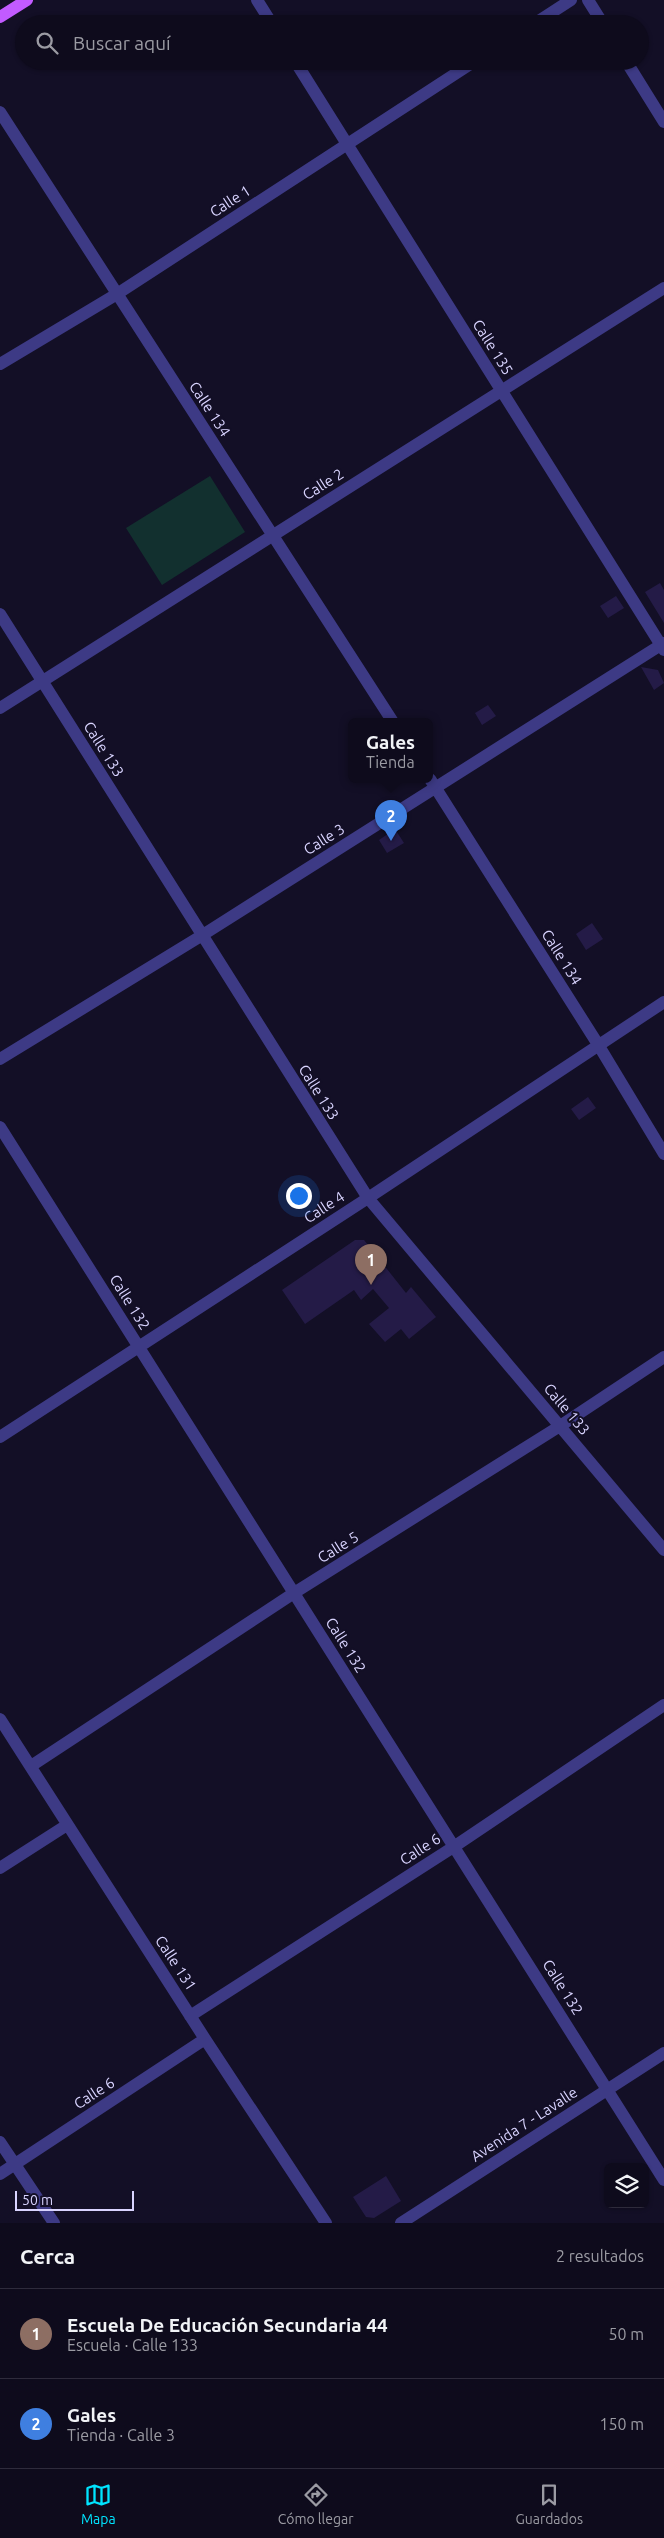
<!DOCTYPE html>
<html lang="es">
<head>
<meta charset="utf-8">
<style>
	body { margin:0; font-family:Ubuntu,sans-serif; background:#171425; color:#f1f3f6 }
	.controls { position:absolute; right:15px; bottom:15px; display:grid; overflow:hidden; border-radius:8px; box-shadow:0 1px 4px #0004 }
	.controls button { width:45px; height:45px; display:grid; place-items:center; padding:0; border:0; border-bottom:1px solid #2e2b3b; background:#0e0b1c; color:#f1f3f6; font:25px sans-serif }
	.scale { position:absolute; left:15px; bottom:12px; width:119px; box-sizing:border-box; padding-left:5px; border:2px solid #d9d4ff; border-top:0; font-size:14px; line-height:18px; white-space:nowrap; color:#d9d4ff; -webkit-text-stroke:4px #130f26; paint-order:stroke }
	.you { position:absolute; left:298px; top:1195px; width:18px; height:18px; margin:-12px; border:4px solid #fff; border-radius:50%; background:#1a73e8; box-shadow:0 0 0 8px #1a73e833 }
	.badge { display:grid; place-items:center; width:32px; height:32px; border-radius:50%; background:#00e5ff; color:#fff; font-size:16px; font-weight:700 }
	.pin { position:absolute; translate:-50% -41px; filter:drop-shadow(0 1px 2px #0008) }
	.pin::after { content:''; position:absolute; top:26px; width:18px; height:15px; background:inherit; clip-path:polygon(0 0,100% 0,50% 100%) }
	.popup { position:absolute; left:348px; top:718px; width:85px; height:65px; box-sizing:border-box; display:grid; place-content:center; border-radius:8px; background:#0e0b1c; filter:drop-shadow(0 1px 4px #0005); font-size:16px; white-space:nowrap; color:#9b9ba3 }
	.popup b { font-size:19px; color:#f1f3f6 }
	.popup::after { content:''; position:absolute; left:50%; top:100%; margin-left:-10px; border:10px solid transparent; border-top-color:#0e0b1c }
	.list { margin:0; padding:0; list-style:none }
	h2 { display:flex; justify-content:space-between; align-items:center; height:65px; margin:0; padding:0 20px; font-size:21px }
	h2 small { font-size:16px; font-weight:400; color:#9b9ba3 }
	.list li { display:grid; grid-template-columns:32px 1fr auto; gap:15px; align-items:center; box-sizing:border-box; height:90px; padding:0 20px; border-top:1px solid #2e2b3b }
	.list b { display:block; font-size:19px; white-space:nowrap }
	.list p { margin:0; font-size:16px; white-space:nowrap; color:#9b9ba3 }
	.list em { font-size:16px; font-style:normal; color:#9b9ba3 }
	.icon { flex:none; width:28px; height:28px; fill:none; stroke:currentColor; stroke-width:2; stroke-linecap:round; stroke-linejoin:round }
	.map { position:relative; flex:none; width:664px; height:2223px; overflow:hidden }
	.search { position:absolute; background:#0e0b1c; box-shadow:0 1px 4px #0004; left:15px; right:15px; top:15px; height:55px; display:flex; align-items:center; gap:12px; box-sizing:border-box; padding:0 18px; border-radius:28px; color:#9b9ba3; font-size:19px }
	.sheet { height:245px; background:#0e0b1c }
	nav { display:flex; justify-content:space-around; align-items:center; box-sizing:border-box; height:70px; border-top:1px solid #2e2b3b; background:#0e0b1c; font-size:14px; color:#9b9ba3 }
	nav a { display:grid; justify-items:center; gap:2px }
	nav .on { color:#00e5ff }
	.map>svg:first-child { display:block }
</style>
</head>
<body>
<div class="map">
<svg width="664" height="2223" viewBox="0 0 664 2223">
	<rect width="100%" height="100%" fill="#130f26"/>
	<path fill="#12302f" d="M 210,476 L 245,532 L 162,585 L 126,528 Z"/>
	<path fill="#241b47" d="M 660,583 L 664,590 L 664,623 L 645,592 Z
		M 616,596 L 624,608 L 608,618 L 600,606 Z
		M 641,667 L 658,670 L 664,683 L 654,690 Z
		M 488,705 L 496,716 L 482,725 L 475,713 Z
		M 395,829 L 404,843 L 387,853 L 379,840 Z
		M 592,923 L 603,939 L 586,950 L 576,934 Z
		M 588,1097 L 596,1108 L 579,1120 L 571,1109 Z
		M 355,1240 L 364,1240 L 406,1293 L 411,1287 L 436,1317 L 409,1339 L 401,1329 L 385,1342 L 369,1324 L 389,1308 L 373,1289 L 361,1300 L 354,1290 L 305,1324 L 282,1290 Z
		M 386,2176 L 401,2201 L 374,2218 L 366,2217 L 353,2197 Z"/>
	<g fill="none" stroke-linecap="round" stroke-linejoin="round">
		<path stroke="#3d3a85" stroke-width="12" d="M 257,0 L 272,24
			M 588,0 L 603,24
			M 534,24 L 571,0
			M 295,61 L 664,650
			M 626,61 L 664,122
			M 0,112 L 393,722
			M 0,364 L 117,294 L 475,61
			M 0,614 L 368,1198 L 664,1550
			M 0,708 L 664,288
			M 430,779 L 599,1046 L 664,1154
			M 0,1059 L 201,936 L 664,643
			M 0,1127 L 664,2180
			M 0,1437 L 368,1198 L 664,1002
			M 0,1719 L 205,2039 L 326,2223
			M 31,1766 L 294,1593 L 560,1426 L 664,1357
			M 0,1868 L 67,1825
			M 190,2016 L 455,1846 L 664,1705
			M 0,2142 L 54,2223
			M 0,2174 L 205,2039
			M 401,2223 L 664,2053"/>
		<path stroke="#c25bff" stroke-width="12" d="M 0,17 L 27,0"/>
	</g>
	<g text-anchor="middle" dominant-baseline="central" stroke-width="4" stroke-linejoin="round" paint-order="stroke">
		<g font-size="15" fill="#d9d4ff" stroke="#130f26">
			<text transform="translate(230 201) rotate(-33)">Calle 1</text>
			<text transform="translate(493 347) rotate(58)">Calle 135</text>
			<text transform="translate(210 409) rotate(57)">Calle 134</text>
			<text transform="translate(323 484) rotate(-32)">Calle 2</text>
			<text transform="translate(104 749) rotate(58)">Calle 133</text>
			<text transform="translate(324 839) rotate(-32)">Calle 3</text>
			<text transform="translate(562 957) rotate(58)">Calle 134</text>
			<text transform="translate(319 1092) rotate(58)">Calle 133</text>
			<text transform="translate(324 1207) rotate(-33)">Calle 4</text>
			<text transform="translate(130 1302) rotate(58)">Calle 132</text>
			<text transform="translate(567 1409) rotate(50)">Calle 133</text>
			<text transform="translate(338 1547) rotate(-32)">Calle 5</text>
			<text transform="translate(346 1645) rotate(58)">Calle 132</text>
			<text transform="translate(420 1849) rotate(-33)">Calle 6</text>
			<text transform="translate(176 1963) rotate(57)">Calle 131</text>
			<text transform="translate(563 1987) rotate(58)">Calle 132</text>
			<text transform="translate(94 2093) rotate(-33)">Calle 6</text>
			<text transform="translate(524 2124) rotate(-33)">Avenida 7 - Lavalle</text>
		</g>
	</g>
</svg>
<div class="controls">
<button><svg class="icon" aria-label="layers" viewBox="0 0 24 24"><path d="M12 4l9 5-9 5-9-5zM3 14l9 5 9-5"/></svg></button>
</div>
<div class="scale">50 m</div>
<div class="you"></div>
<div class="pin badge" style="left:371px;top:1285px;background:#8d6e63">1</div>
<div class="pin badge" style="left:391px;top:841px;background:#3f7fe0">2</div>
<div class="popup"><b>Gales</b>Tienda</div>
<div class="search"><svg class="icon" aria-label="search" viewBox="0 0 24 24"><circle cx="10" cy="10" r="6"/><path d="M15 15l6 6"/></svg>Buscar aquí</div>
</div>
<section class="sheet">
<h2>Cerca<small>2 resultados</small></h2>
<ul class="list">
<li><span class="badge" style="background:#8d6e63">1</span><div><b>Escuela De Educación Secundaria 44</b><p>Escuela · Calle 133</p></div><em>50 m</em></li>
<li><span class="badge" style="background:#3f7fe0">2</span><div><b>Gales</b><p>Tienda · Calle 3</p></div><em>150 m</em></li>
</ul>
</section>
<nav>
<a class="on"><svg class="icon" aria-label="map" viewBox="0 0 24 24"><path d="M3 6l6-2 6 2 6-2v14l-6 2-6-2-6 2zM9 4v14M15 6v14"/></svg>Mapa</a>
<a><svg class="icon" aria-label="directions" viewBox="0 0 24 24"><path d="M12 3l9 9-9 9-9-9zM9 14v-3h6M13 9l2 2-2 2"/></svg>Cómo llegar</a>
<a><svg class="icon" aria-label="saved" viewBox="0 0 24 24"><path d="M7 4h10v16l-5-4-5 4z"/></svg>Guardados</a>
</nav>
</body>
</html>
